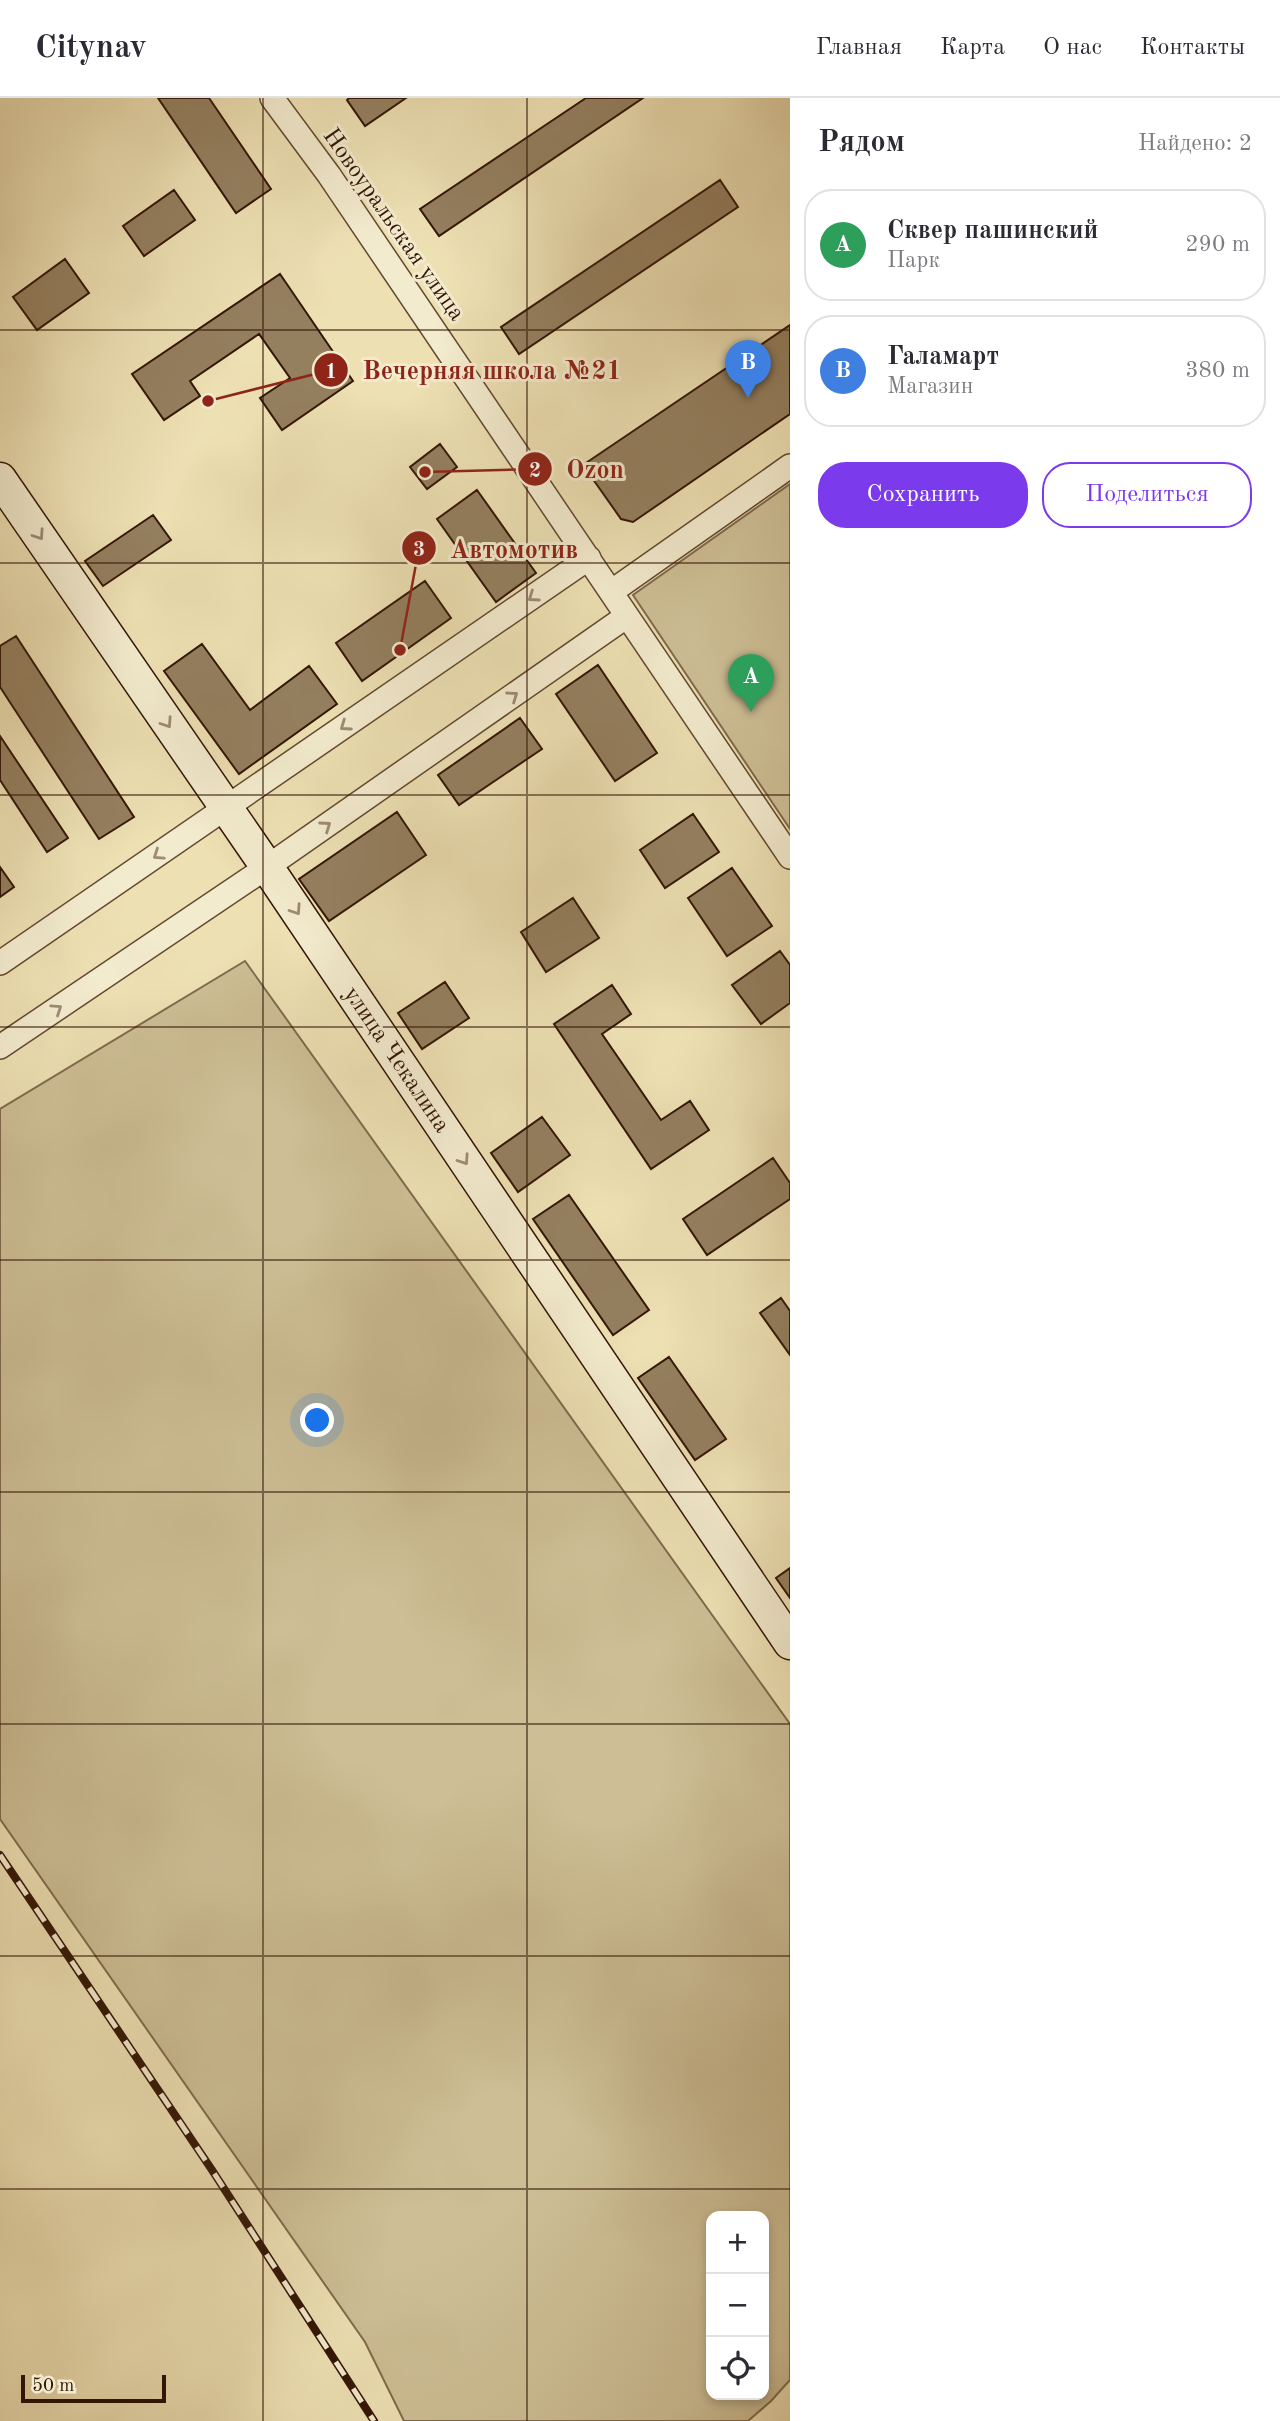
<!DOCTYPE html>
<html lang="ru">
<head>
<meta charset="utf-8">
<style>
	body { margin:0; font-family:"Old Standard TT",serif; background:#f7f7f7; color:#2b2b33 }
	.controls { position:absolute; right:21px; bottom:21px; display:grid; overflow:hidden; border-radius:14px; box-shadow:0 4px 10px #0003 }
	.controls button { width:63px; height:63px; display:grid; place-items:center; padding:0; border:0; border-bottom:2px solid #e1e1e2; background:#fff; color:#2b2b33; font:35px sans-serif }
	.scale { position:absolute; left:21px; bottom:18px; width:145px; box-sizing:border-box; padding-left:7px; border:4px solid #331605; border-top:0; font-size:19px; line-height:24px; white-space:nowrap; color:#331605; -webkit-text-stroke:5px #f3ebce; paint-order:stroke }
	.you { position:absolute; left:318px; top:1323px; width:24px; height:24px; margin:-18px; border:5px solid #fff; border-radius:50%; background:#1a73e8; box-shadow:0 0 0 10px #1a73e833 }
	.badge { display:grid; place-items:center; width:46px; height:46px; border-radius:50%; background:#7c3aed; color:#fff; font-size:23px; font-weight:700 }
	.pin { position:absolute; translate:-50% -58px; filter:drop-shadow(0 2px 4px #0008) }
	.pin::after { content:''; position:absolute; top:37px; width:24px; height:21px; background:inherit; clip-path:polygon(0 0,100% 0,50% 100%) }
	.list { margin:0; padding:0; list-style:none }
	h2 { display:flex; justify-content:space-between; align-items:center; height:91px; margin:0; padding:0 28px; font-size:30px }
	h2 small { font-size:23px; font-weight:400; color:#7c7c81 }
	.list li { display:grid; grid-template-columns:46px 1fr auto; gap:21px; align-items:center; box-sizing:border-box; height:112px; margin:0 14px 14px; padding:0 14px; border:2px solid #e1e1e2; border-radius:28px }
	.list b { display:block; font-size:26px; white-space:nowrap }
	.list p { margin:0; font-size:23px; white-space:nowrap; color:#7c7c81 }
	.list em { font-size:23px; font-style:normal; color:#7c7c81 }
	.actions { display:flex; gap:14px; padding:21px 28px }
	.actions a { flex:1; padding:16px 0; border:2px solid #7c3aed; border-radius:28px; text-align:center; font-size:24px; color:#7c3aed }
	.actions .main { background:#7c3aed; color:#fff }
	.icon { flex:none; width:38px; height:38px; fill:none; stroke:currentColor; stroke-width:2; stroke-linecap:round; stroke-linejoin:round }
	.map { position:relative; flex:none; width:790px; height:2323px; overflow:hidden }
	header { display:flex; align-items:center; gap:42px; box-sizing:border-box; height:98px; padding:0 35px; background:#fff; border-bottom:2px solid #e1e1e2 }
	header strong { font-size:33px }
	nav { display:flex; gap:38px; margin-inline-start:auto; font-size:24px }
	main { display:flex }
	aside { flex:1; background:#fff }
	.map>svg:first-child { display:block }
</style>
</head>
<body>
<header>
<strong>Citynav</strong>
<nav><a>Главная</a><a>Карта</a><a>О нас</a><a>Контакты</a></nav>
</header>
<main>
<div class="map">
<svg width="790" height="2323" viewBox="0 0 790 2323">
	<rect width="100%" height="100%" fill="#ede0b3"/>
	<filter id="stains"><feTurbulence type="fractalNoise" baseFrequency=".00286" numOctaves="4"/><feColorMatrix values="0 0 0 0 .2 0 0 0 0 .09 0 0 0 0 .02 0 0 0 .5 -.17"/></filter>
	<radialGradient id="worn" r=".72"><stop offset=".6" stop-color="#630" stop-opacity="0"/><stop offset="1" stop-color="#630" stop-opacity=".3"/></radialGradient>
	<path fill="#cdbe95" stroke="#806a4d" stroke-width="2" fill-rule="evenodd" d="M 790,386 L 790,731 L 633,497 Z
		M 245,863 L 790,1626 L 790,2282 L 771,2303 L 748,2323 L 404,2323 L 365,2244 L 0,1721 L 0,1011 ZM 764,2118 L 764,2297 L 711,2297 L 711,2118 Z"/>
	<path fill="#947f5f" stroke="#331605" stroke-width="2" d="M 158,0 L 209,0 L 271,91 L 236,115 Z
		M 349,0 L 406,0 L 365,28 L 347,2 Z
		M 586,0 L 643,0 L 439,138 L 420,111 Z
		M 720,82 L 738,109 L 519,256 L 501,229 Z
		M 174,92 L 195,122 L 144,158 L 123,128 Z
		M 65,161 L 89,195 L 37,232 L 13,199 Z
		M 280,176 L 353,283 L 282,332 L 260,300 L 290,280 L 259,236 L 190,283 L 200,298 L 164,322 L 132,276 Z
		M 790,227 L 790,316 L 633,424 L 621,421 L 583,367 Z
		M 440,346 L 457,369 L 427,391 L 410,369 Z
		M 477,392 L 536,475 L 496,504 L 437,421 Z
		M 153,417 L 171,442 L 103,488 L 85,463 Z
		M 425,483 L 451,520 L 362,583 L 336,545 Z
		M 16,538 L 134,719 L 99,741 L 0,589 L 0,548 Z
		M 202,546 L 250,612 L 309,568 L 337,606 L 239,676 L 164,573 Z
		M 598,567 L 657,655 L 615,683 L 556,596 Z
		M 520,620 L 542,651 L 459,707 L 438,677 Z
		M 0,638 L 68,740 L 47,754 L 0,682 Z
		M 397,714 L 426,757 L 329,823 L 299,781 Z
		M 693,716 L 719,754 L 665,790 L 640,752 Z
		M 0,769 L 14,789 L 0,799 Z
		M 732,770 L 772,828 L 727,858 L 688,800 Z
		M 573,800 L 599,840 L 546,874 L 521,834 Z
		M 780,853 L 790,867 L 790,905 L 761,926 L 732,887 Z
		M 445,884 L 469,920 L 422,951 L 398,915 Z
		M 612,887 L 631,916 L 602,936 L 661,1022 L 690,1003 L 709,1032 L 651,1071 L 554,926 Z
		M 542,1019 L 570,1057 L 518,1094 L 491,1055 Z
		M 773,1060 L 790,1085 L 790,1101 L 707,1157 L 683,1121 Z
		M 569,1097 L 649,1212 L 613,1237 L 533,1121 Z
		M 781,1200 L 790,1213 L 790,1257 L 760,1215 Z
		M 669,1259 L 726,1341 L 695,1362 L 638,1280 Z
		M 790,1470 L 790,1500 L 776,1480 Z"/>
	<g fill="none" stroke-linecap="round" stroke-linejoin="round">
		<defs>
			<path id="street" d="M 272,0 L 329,77 L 790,759
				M 611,494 L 790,368
				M 0,865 L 589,460
				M 0,949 L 267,769 L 627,518"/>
			<path id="secondary" d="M 0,381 L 267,769 L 790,1545"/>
		</defs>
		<use href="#street" stroke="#624830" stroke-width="26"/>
		<use href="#secondary" stroke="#331605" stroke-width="35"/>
		<use href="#street" stroke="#f3ebce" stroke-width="23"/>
		<use href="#secondary" stroke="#f3ebce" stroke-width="32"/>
		<defs>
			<path id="rail" d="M 0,1757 L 212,2072 L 374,2323"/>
		</defs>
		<use href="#rail" stroke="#331605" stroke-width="8"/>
		<use href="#rail" stroke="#f3ebce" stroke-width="5" stroke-dasharray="16" stroke-linecap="butt"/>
	</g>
	<defs><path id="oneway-chevron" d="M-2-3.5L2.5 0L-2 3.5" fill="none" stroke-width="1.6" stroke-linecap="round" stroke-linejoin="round" transform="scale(1.75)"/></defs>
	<g stroke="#9d8b74">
		<use href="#oneway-chevron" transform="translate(39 437) rotate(56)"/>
		<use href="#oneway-chevron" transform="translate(533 499) rotate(145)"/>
		<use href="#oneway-chevron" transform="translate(513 598) rotate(-35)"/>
		<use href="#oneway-chevron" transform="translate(167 625) rotate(56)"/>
		<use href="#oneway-chevron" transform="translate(345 628) rotate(145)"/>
		<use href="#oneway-chevron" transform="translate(326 728) rotate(-35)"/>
		<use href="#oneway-chevron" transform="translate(158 757) rotate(146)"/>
		<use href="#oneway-chevron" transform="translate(296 812) rotate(56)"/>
		<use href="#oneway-chevron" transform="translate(57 911) rotate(-34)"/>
		<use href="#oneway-chevron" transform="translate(464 1062) rotate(56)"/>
	</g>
	<path fill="none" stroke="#331605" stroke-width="2" stroke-opacity="0.55" d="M 263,0 L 263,2323M 527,0 L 527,2323M 0,232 L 790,232M 0,465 L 790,465M 0,697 L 790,697M 0,929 L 790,929M 0,1162 L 790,1162M 0,1394 L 790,1394M 0,1626 L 790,1626M 0,1858 L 790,1858M 0,2091 L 790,2091"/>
	<g text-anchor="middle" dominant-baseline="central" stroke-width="6" stroke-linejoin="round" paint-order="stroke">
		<g font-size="24" fill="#331605" stroke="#f3ebce">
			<text transform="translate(393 127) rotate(55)">Новоуральская улица</text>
			<text transform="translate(396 962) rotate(56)">улица Чекалина</text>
		</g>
	</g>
	<path fill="none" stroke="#8f2418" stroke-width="2.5" d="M208 303L331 272M425 374L535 371M400 552L419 450"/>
	<g fill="#8f2418" stroke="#f3ebce" stroke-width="2.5">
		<circle cx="208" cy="303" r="7"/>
		<circle cx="425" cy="374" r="7"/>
		<circle cx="400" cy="552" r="7"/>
		<circle cx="331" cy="272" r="18"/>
		<circle cx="535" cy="371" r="18"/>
		<circle cx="419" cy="450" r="18"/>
	</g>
	<g font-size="21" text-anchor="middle" font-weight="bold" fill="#fff">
		<text x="331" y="280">1</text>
		<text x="535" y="379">2</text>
		<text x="419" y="458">3</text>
	</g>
	<g font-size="26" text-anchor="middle" font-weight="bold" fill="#8f2418" stroke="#f3ebce" stroke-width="6" stroke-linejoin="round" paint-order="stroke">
		<text x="492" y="281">Вечерняя школа №21</text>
		<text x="595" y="380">Ozon</text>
		<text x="514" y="460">Автомотив</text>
	</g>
	<rect width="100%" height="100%" filter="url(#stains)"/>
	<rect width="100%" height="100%" fill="url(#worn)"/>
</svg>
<div class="controls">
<button>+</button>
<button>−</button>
<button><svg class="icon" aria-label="locate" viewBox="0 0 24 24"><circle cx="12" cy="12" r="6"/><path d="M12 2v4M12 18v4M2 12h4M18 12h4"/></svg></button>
</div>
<div class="scale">50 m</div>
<div class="you"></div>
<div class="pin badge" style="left:751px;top:614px;background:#2e9e5b">A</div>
<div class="pin badge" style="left:748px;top:300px;background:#3f7fe0">B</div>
</div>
<aside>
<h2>Рядом<small>Найдено: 2</small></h2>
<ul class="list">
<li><span class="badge" style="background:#2e9e5b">A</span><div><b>Сквер пашинский</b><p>Парк</p></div><em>290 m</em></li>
<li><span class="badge" style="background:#3f7fe0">B</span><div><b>Галамарт</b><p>Магазин</p></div><em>380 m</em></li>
</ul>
<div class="actions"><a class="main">Сохранить</a><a>Поделиться</a></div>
</aside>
</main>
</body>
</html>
